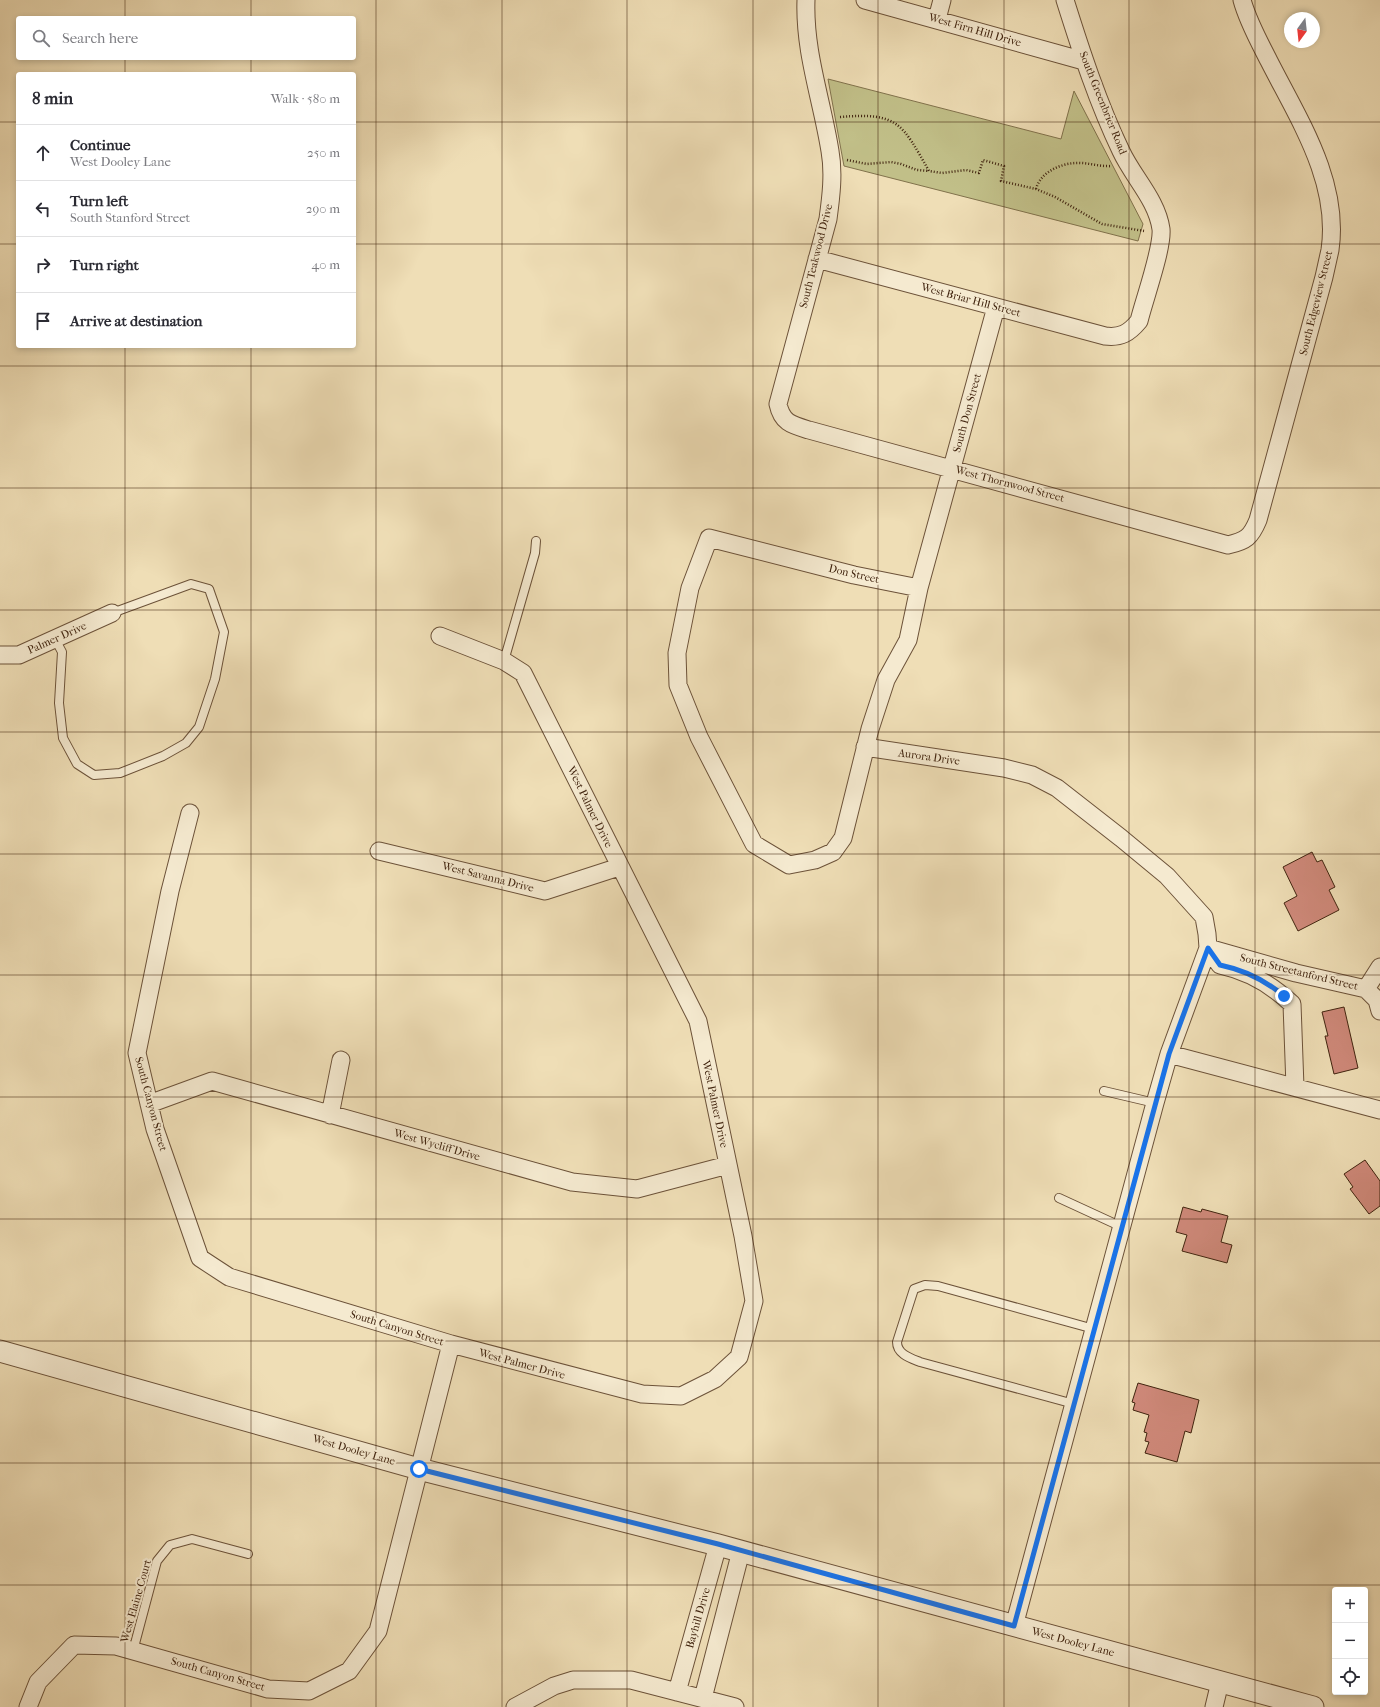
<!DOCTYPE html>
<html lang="en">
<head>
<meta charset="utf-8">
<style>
	body { margin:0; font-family:"IM FELL French Canon",serif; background:#f7f7f7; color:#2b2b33 }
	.controls { position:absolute; right:12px; bottom:12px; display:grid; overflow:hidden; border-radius:4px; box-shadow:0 2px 6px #0003 }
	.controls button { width:36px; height:36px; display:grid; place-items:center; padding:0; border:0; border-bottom:1px solid #e1e1e2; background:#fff; color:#2b2b33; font:20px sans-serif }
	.compass { position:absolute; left:1284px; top:12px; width:36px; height:36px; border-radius:50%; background:#fff; box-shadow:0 2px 6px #0003; rotate:195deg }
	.stop { position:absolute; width:12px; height:12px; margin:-9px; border:3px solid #1a73e8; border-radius:50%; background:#fff }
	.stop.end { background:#1a73e8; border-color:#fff; box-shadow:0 1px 4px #0008 }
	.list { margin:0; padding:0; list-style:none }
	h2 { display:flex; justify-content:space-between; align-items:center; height:52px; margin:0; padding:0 16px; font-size:17px }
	h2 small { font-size:13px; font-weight:400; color:#7c7c81 }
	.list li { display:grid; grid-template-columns:26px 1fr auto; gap:12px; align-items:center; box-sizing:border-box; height:56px; padding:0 16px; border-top:1px solid #e1e1e2 }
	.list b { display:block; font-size:15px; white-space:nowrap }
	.list p { margin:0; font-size:13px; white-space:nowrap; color:#7c7c81 }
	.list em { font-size:13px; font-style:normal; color:#7c7c81 }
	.icon { flex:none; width:22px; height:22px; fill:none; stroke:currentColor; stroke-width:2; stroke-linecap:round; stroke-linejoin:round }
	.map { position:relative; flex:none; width:1380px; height:1707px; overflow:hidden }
	.search { position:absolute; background:#fff; box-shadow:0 2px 6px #0003; left:16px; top:16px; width:340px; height:44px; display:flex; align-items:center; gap:10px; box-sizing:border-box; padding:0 14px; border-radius:4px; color:#7c7c81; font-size:15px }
	.panel { position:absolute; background:#fff; box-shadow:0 2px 6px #0003; left:16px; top:72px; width:340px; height:276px; border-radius:4px }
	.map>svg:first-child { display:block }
</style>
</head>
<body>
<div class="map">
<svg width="1380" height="1707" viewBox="0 0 1380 1707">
	<rect width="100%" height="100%" fill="#efdeb6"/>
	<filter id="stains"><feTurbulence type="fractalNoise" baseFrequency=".005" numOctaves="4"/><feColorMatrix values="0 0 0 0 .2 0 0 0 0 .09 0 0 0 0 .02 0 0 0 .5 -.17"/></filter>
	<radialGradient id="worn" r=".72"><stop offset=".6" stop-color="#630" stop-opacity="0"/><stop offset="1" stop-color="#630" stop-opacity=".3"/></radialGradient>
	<path fill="#c1bf88" stroke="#81724c" d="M 828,79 L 1061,139 L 1074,91 L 1143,224 L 1138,241 L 844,166 Z"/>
	<path fill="#cf897a" stroke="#41240f" d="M 1312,852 L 1317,862 L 1322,860 L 1335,887 L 1329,890 L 1339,910 L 1298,931 L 1284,903 L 1297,896 L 1283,867 Z
		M 1344,1007 L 1358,1068 L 1334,1074 L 1325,1036 L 1328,1036 L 1322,1012 Z
		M 1365,1160 L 1380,1181 L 1380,1206 L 1369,1214 L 1350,1189 L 1353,1187 L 1344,1174 Z
		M 1183,1207 L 1201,1212 L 1202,1209 L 1228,1216 L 1221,1242 L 1232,1245 L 1227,1263 L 1182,1251 L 1187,1235 L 1176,1232 Z
		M 1138,1383 L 1199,1400 L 1191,1433 L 1185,1431 L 1177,1462 L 1145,1453 L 1149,1442 L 1145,1441 L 1147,1433 L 1144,1432 L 1149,1415 L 1133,1410 L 1135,1403 L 1132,1402 Z"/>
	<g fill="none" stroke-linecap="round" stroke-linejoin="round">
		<defs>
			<path id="service" d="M 55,639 L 62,652 L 59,703 L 63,738 L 77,764 L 94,775 L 120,773 L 163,756 L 186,743 L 199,727 L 215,679 L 224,632 L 209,589 L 191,584 L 112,613
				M 504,661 L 535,553 L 536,541
				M 1104,1091 L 1155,1103
				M 1059,1198 L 1122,1227
				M 1074,1404 L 920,1362 C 910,1358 897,1354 897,1342 L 914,1289 L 925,1285 L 938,1286 L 1094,1329
				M 133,1651 L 157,1561 L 170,1545 L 192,1539 L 248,1554"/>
			<path id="minor" d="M 806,0 C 804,52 822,100 830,151 C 834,173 831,197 828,219 L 778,404 C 782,423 792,425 809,430 L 1228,545 C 1246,541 1251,537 1258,520 L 1324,277 C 1326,268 1328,259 1330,250 C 1340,182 1299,120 1269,61 C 1259,41 1248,22 1242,0
				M 865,0 L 1084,61
				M 937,19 L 942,0
				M 817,259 L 1105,336 C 1121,338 1129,333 1139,321 C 1144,300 1163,248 1161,229 C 1157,200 1133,177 1121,151 C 1098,103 1081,51 1065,0
				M 709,538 L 854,575 L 919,588 L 908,640 L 886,680 L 870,729 L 843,838 L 833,852 L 815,860 L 789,865 L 754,844 L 699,737 L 678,685 L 677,653 L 690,588 Z
				M 919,588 L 996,307
				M 440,636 L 504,661 L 523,673 L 698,1021 L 743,1236 L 754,1301 L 739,1357 L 715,1379 L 681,1396 L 642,1394 L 451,1344
				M 0,655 L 19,655 L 112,613
				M 865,747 L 1004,768 L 1032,775 L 1057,788 L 1121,838 L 1167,876 L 1204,917 L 1207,934 L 1208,948 L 1169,1054 L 1155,1103 L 1014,1626
				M 379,851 L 545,891 L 619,867
				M 1208,948 L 1220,965 C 1248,971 1271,984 1292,1004 L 1295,1087
				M 1208,948 L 1296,973 L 1366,989
				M 1366,989 L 1377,1000 L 1380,1011
				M 1366,989 L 1380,967
				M 1169,1054 L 1380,1110
				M 149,1104 L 212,1081 L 572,1182 L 637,1189 L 728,1165
				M 330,1115 L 341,1060
				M 677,1692 L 718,1545
				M 703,1698 L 741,1551
				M 28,1707 L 38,1682 L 74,1645 L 116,1646 L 268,1689 L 309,1691 L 349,1671 L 378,1631 L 451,1344 L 229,1277 L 200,1258 L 155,1129 L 137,1053 L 170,891 L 190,813
				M 515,1707 L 554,1686 L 573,1680 L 631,1680 L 735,1707
				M 1214,1707 L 1220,1682"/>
			<path id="tertiary" d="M 0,1351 L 419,1469 L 718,1545 L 1313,1707"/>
		</defs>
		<use href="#service" stroke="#6c5239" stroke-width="10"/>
		<use href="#minor" stroke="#6c5239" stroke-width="19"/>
		<use href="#tertiary" stroke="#6c5239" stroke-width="23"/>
		<path stroke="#41240f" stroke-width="2.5" stroke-dasharray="1 2" stroke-linecap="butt" d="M 840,117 C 899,112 902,124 929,171 L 942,173 L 966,170 L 979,173 L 983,160 L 1004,166 L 1001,181 L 1036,189 L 1055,197 L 1102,224 L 1144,231
			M 847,160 L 867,164 L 891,162 L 901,164 L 917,170 L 929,171
			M 1036,189 C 1040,173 1059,164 1075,163 C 1087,162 1099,167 1112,166"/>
		<use href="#service" stroke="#f5ead0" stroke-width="8"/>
		<use href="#minor" stroke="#f5ead0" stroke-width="17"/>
		<use href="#tertiary" stroke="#f5ead0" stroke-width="21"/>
	</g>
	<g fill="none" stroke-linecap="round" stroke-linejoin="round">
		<path stroke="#1a73e8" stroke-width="5" d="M 419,1469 L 718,1544 L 1014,1626 L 1169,1054 L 1208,948 L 1220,965 C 1244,970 1265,980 1284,996"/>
	</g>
	<path fill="none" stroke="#41240f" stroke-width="1" stroke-opacity="0.55" d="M 125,0 L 125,18M 251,0 L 251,18M 376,0 L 376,1707M 502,0 L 502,1707M 627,0 L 627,1707M 753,0 L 753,1707M 878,0 L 878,1707M 1004,0 L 1004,1707M 1129,0 L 1129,1707M 1255,0 L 1255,1707M 125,58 L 125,74M 251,58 L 251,74M 0,122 L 18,122M 354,122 L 1380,122M 0,244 L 18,244M 354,244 L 1380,244M 125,346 L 125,1707M 251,346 L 251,1707M 0,366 L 1380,366M 0,488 L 1380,488M 0,610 L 1380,610M 0,732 L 1380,732M 0,854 L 1380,854M 0,975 L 1380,975M 0,1097 L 1380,1097M 0,1219 L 1380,1219M 0,1341 L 1380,1341M 0,1463 L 1380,1463M 0,1585 L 1380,1585"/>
	<g text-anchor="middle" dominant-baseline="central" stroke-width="4" stroke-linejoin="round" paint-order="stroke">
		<g font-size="11" fill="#41240f" stroke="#f5ead0">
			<text transform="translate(975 30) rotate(16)">West Firn Hill Drive</text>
			<text transform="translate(1103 103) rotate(68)">South Greenbrier Road</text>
			<text transform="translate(816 256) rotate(-76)">South Teakwood Drive</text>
			<text transform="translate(971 300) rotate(15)">West Briar Hill Street</text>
			<text transform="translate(1316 303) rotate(-76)">South Edgeview Street</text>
			<text transform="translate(967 413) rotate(-75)">South Don Street</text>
			<text transform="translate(1010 484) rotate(15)">West Thornwood Street</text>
			<text transform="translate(854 574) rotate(13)">Don Street</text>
			<text transform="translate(57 638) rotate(-24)">Palmer Drive</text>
			<text transform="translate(929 757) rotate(8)">Aurora Drive</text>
			<text transform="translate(590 807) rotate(64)">West Palmer Drive</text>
			<text transform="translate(488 877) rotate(14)">West Savanna Drive</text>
			<text transform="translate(1299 972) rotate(14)">South Streetanford Street</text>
			<text transform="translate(151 1104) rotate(75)">South Canyon Street</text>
			<text transform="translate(715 1104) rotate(78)">West Palmer Drive</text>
			<text transform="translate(437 1145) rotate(16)">West Wycliff Drive</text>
			<text transform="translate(397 1328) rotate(17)">South Canyon Street</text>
			<text transform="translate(522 1364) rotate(15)">West Palmer Drive</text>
			<text transform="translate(354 1450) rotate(16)">West Dooley Lane</text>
			<text transform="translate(136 1601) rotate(-74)">West Elaine Court</text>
			<text transform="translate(698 1618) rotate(-74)">Bayhill Drive</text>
			<text transform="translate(1073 1642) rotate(15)">West Dooley Lane</text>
			<text transform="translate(218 1674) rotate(16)">South Canyon Street</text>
		</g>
	</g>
	<rect width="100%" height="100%" filter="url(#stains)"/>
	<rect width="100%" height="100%" fill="url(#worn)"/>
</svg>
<div class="controls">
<button>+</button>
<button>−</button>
<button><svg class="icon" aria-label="locate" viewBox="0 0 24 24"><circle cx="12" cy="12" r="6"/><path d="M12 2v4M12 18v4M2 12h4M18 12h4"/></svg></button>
</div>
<svg class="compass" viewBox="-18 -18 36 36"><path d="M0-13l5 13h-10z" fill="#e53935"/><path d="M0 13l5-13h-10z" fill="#7c7c81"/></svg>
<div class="stop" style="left:419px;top:1469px"></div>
<div class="stop end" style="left:1284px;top:996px"></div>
<div class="search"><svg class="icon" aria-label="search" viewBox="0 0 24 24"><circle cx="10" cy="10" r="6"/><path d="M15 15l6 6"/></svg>Search here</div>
<section class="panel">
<h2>8 min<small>Walk · 580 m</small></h2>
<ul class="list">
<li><svg class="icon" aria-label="ahead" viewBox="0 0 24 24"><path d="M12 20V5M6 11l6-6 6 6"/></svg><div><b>Continue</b><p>West Dooley Lane</p></div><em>250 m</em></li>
<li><svg class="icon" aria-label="left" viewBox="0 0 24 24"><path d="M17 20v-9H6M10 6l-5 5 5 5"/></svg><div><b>Turn left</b><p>South Stanford Street</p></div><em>290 m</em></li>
<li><svg class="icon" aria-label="right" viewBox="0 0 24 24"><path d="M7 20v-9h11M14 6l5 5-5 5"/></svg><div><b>Turn right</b></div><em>40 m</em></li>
<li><svg class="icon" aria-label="arrive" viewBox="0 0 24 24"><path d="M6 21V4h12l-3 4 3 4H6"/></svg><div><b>Arrive at destination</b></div></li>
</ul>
</section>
</div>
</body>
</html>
